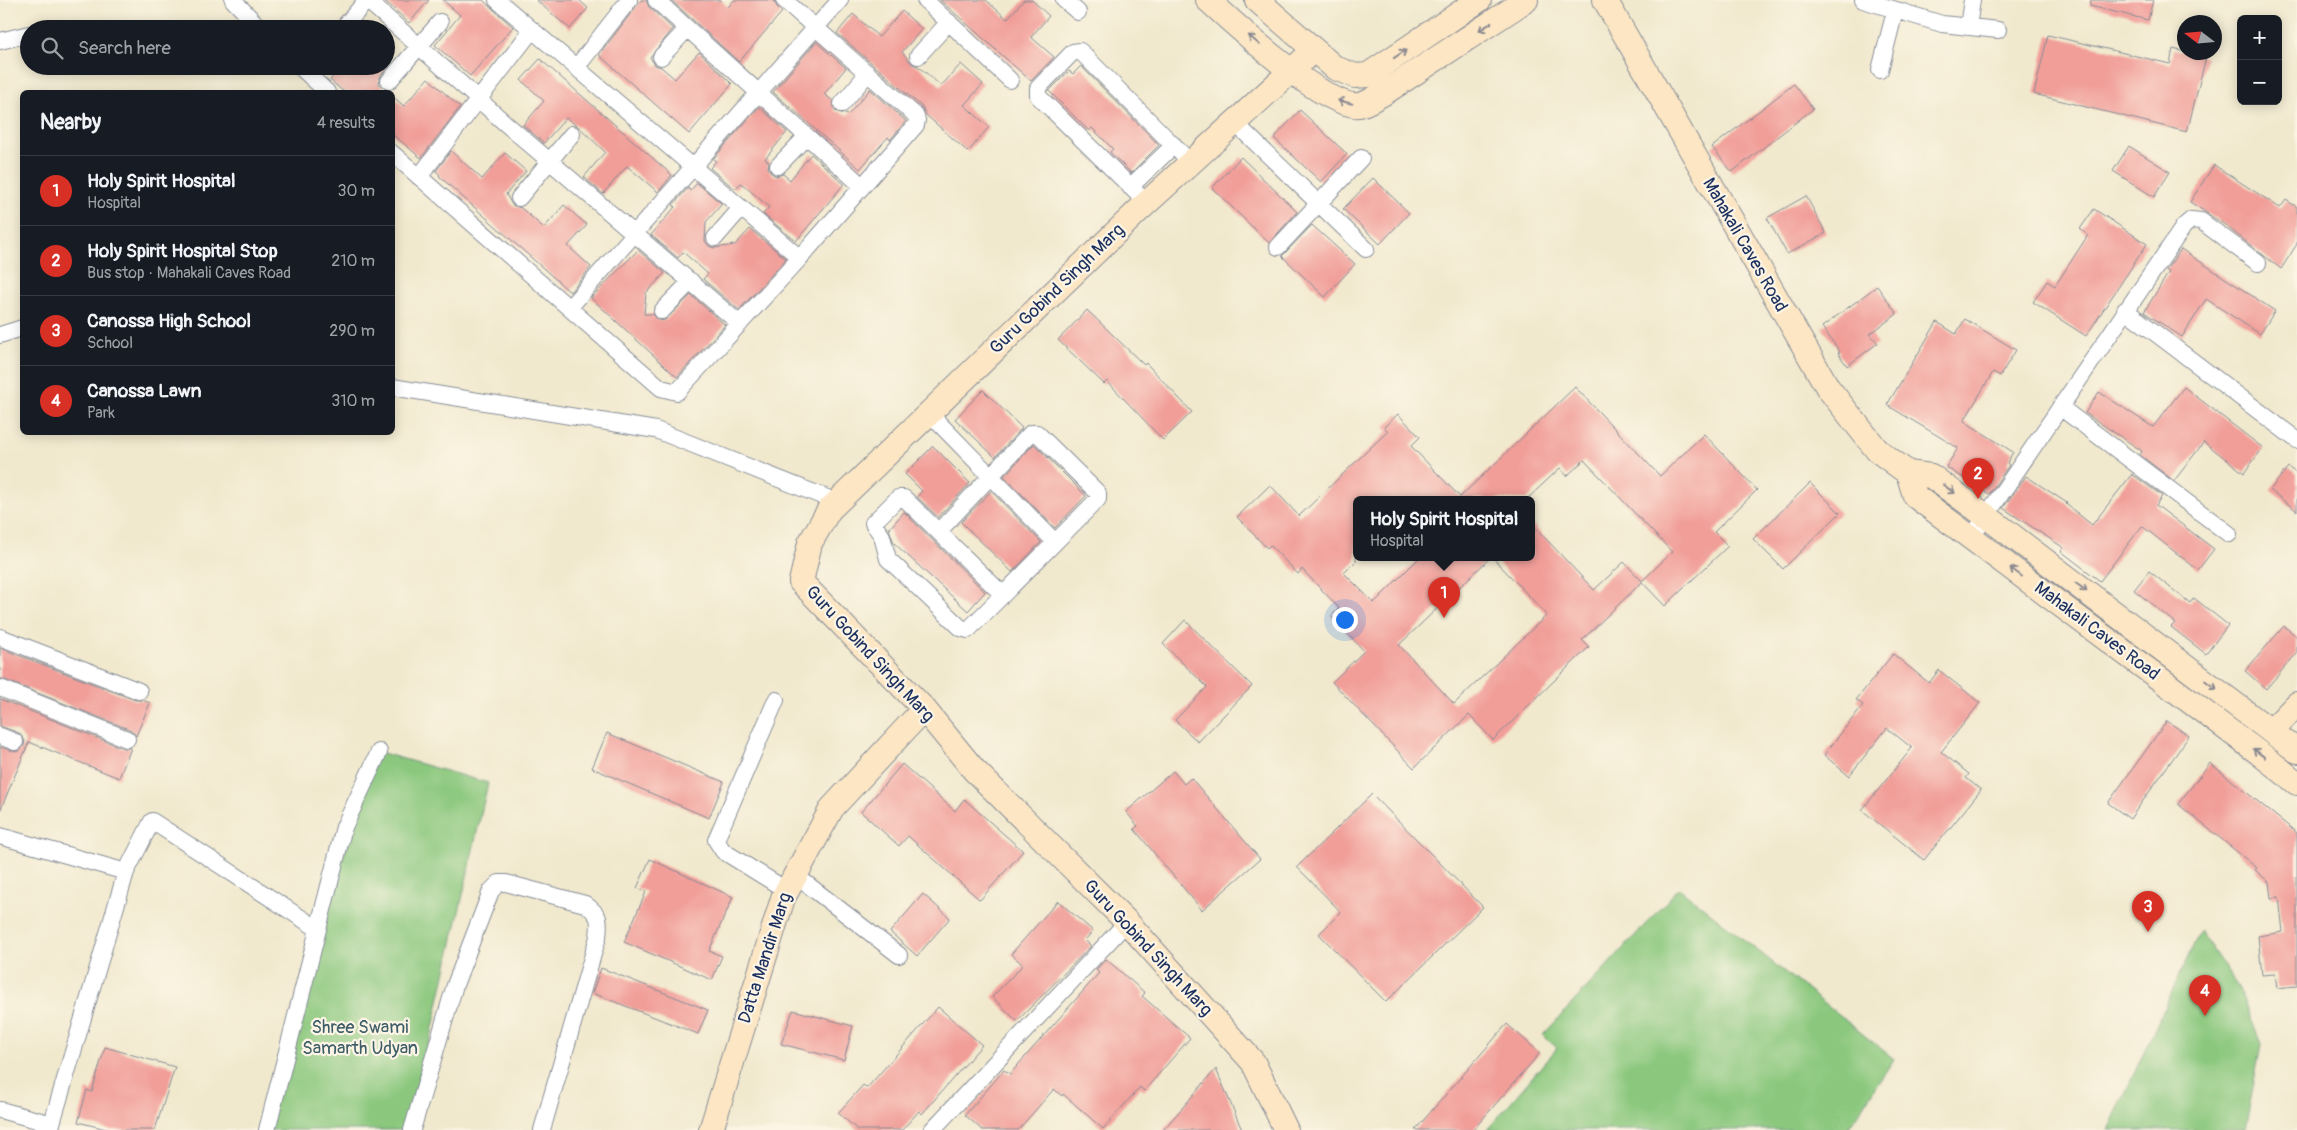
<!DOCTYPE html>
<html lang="en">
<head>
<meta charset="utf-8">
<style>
	body { margin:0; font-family:Pangolin,sans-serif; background:#20242c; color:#f1f3f6 }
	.controls { position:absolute; right:15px; top:15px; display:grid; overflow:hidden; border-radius:8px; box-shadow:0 2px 12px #0003 }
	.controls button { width:45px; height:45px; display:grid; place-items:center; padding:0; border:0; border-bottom:1px solid #363941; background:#171b24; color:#f1f3f6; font:25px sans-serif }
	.compass { position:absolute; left:2177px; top:15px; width:45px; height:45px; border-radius:50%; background:#171b24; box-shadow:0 2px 12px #0003; rotate:286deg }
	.you { position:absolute; left:1344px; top:619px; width:18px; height:18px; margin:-12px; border:4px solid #fff; border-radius:50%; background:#1a73e8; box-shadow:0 0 0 8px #1a73e833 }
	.badge { display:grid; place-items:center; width:32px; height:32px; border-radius:50%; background:#d93025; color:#fff; font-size:16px; font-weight:700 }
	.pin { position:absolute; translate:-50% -41px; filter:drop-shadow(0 1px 2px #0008) }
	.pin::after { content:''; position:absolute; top:26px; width:18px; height:15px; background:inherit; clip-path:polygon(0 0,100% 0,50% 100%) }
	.popup { position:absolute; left:1353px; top:496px; width:182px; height:65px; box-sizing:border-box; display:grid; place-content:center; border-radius:8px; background:#171b24; filter:drop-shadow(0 1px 4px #0005); font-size:16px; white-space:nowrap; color:#9ea1a6 }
	.popup b { font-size:19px; color:#f1f3f6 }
	.popup::after { content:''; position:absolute; left:50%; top:100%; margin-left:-10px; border:10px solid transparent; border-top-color:#171b24 }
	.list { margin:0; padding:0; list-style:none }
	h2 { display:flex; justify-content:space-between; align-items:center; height:65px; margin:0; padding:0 20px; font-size:21px }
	h2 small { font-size:16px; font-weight:400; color:#9ea1a6 }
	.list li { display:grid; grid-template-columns:32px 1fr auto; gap:15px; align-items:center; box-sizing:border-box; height:70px; padding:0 20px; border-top:1px solid #363941 }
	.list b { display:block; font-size:19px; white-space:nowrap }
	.list p { margin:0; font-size:16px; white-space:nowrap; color:#9ea1a6 }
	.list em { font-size:16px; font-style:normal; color:#9ea1a6 }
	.icon { flex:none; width:28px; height:28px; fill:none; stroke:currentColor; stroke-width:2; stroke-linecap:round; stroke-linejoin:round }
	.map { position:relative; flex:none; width:2297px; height:1130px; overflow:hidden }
	.search { position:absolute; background:#171b24; box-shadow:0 2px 12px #0003; left:20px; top:20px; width:375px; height:55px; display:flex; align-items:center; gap:12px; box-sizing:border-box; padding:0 18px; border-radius:28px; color:#9ea1a6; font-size:19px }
	.panel { position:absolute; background:#171b24; box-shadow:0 2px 12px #0003; left:20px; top:90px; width:375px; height:345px; border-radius:8px }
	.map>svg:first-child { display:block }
</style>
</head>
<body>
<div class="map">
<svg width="2297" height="1130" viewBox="0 0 2297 1130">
	<rect width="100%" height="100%" fill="#fcf5e5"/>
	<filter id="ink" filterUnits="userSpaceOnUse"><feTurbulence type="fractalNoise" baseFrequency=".02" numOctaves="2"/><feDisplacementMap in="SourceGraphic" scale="10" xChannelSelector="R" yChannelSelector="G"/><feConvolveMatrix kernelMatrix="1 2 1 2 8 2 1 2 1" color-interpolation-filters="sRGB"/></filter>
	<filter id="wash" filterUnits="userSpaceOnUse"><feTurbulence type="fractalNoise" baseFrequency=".0096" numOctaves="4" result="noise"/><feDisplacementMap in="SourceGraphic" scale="20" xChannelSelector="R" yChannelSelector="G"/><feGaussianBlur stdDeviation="1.12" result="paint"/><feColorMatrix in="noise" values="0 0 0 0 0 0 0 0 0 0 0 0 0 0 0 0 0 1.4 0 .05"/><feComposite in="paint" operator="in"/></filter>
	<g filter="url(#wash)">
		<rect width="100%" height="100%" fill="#f1e9ce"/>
		<path fill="#8bc87e" stroke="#537c6e" d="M 379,752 L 488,783 L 428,1050 L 403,1130 L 267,1130 L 340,866 Z
			M 1679,888 L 1894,1059 L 1847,1130 L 1487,1130 L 1557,1048 L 1543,1035 Z
			M 2200,931 L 2239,989 L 2261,1044 L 2245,1130 L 2108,1130 Z"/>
		<g id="blocks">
			<path fill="#f19e99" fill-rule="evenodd" d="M 384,0 L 429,0 L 409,23 Z
				M 443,0 L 483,0 L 513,27 L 470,76 L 435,45 L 460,15 Z
				M 536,0 L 579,0 L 588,8 L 570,29 Z
				M 641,0 L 646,0 L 649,7 L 673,29 L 650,57 L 655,65 L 661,67 L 675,79 L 699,52 L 732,84 L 689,134 L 599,55 Z
				M 671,0 L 721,0 L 728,7 L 734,0 L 774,0 L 777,7 L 782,12 L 739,62 Z
				M 940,0 L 986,0 L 1007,19 L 1024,0 L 1032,0 L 1049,16 L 1031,37 L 1054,57 L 1031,81 Z
				M 2091,0 L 2153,0 L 2148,20 L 2090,6 Z
				M 902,11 L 922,29 L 902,52 L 912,64 L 918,66 L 941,86 L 961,64 L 983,84 L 964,105 L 989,127 L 968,152 L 926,115 L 922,107 L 837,33 L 853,14 L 879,37 Z
				M 2048,35 L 2170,64 L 2173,49 L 2206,57 L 2187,132 L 2034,94 Z
				M 816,42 L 846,68 L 824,94 L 833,101 L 835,111 L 848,115 L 870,89 L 906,121 L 890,140 L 888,137 L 860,169 L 773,92 Z
				M 540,59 L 672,175 L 658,192 L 627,166 L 603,194 L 584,177 L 605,152 L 579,127 L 566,118 L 544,143 L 523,125 L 544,101 L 521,80 Z
				M 342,66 L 389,66 L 381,75 L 378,83 L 389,92 L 344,92 L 330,80 Z
				M 1081,66 L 1159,145 L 1131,173 L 1110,152 L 1113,149 L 1092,128 L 1089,131 L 1049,91 L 1069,71 L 1073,74 Z
				M 428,78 L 460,107 L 421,158 L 392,134 L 392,96 L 404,106 Z
				M 1794,84 L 1813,109 L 1732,172 L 1712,147 Z
				M 759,107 L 787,132 L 765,159 L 769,162 L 768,168 L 771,173 L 776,176 L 783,174 L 790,180 L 811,154 L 844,184 L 796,241 L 763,214 L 769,207 L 741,183 L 735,189 L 710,168 L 716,161 L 713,159 Z
				M 1300,110 L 1347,154 L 1321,182 L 1274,138 Z
				M 2129,146 L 2170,172 L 2154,197 L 2113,171 Z
				M 451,151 L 482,179 L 505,153 L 526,171 L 506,194 L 512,205 L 521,208 L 544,228 L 564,205 L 587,225 L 568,246 L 591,267 L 570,292 L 439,176 L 440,175 L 436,171 Z
				M 1241,157 L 1297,212 L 1269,243 L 1212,188 Z
				M 2214,165 L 2280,208 L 2286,200 L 2297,207 L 2297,244 L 2281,269 L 2225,225 L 2190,202 Z
				M 1373,178 L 1409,213 L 1380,244 L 1343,209 Z
				M 697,183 L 722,204 L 706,222 L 705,241 L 709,246 L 714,248 L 735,245 L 750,229 L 786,259 L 739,310 L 703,279 L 708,274 L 683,252 L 678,258 L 651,235 L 675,207 L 673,205 L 688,188 L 690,191 Z
				M 1806,196 L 1826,233 L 1787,254 L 1767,218 Z
				M 2094,209 L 2147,244 L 2086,336 L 2033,302 L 2047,281 L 2055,286 L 2088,235 L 2080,229 Z
				M 1312,225 L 1355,264 L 1325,297 L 1282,256 Z
				M 2181,249 L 2275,311 L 2260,334 L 2206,299 L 2182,337 L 2144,312 L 2169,272 L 2166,270 Z
				M 638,250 L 665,273 L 646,293 L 644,314 L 653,314 L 659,321 L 665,320 L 691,295 L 725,325 L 677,377 L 591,298 Z
				M 1877,286 L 1897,314 L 1870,334 L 1878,343 L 1847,366 L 1838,353 L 1840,352 L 1822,327 Z
				M 1087,310 L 1144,365 L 1146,363 L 1192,412 L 1163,440 L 1107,381 L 1104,384 L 1058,340 Z
				M 1965,319 L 2016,350 L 2000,376 L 1993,372 L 1964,421 L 2013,452 L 2007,463 L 2009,465 L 1989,494 L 1946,467 L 1958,448 L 1887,405 L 1937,322 L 1956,334 Z
				M 1575,387 L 1660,476 L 1704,434 L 1757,490 L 1714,532 L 1728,546 L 1665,606 L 1642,582 L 1582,640 L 1589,647 L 1493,740 L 1469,715 L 1414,768 L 1332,682 L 1364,651 L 1331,616 L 1339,608 L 1302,569 L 1298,574 L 1270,545 L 1267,548 L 1237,517 L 1270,485 L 1299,516 L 1388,431 L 1384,427 L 1398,414 L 1420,437 L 1411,446 L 1460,497 ZM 1584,460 L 1672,552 L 1642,581 L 1624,562 L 1594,590 L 1532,524 L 1532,557 L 1492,557 L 1547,615 L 1454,704 L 1399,645 L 1491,557 L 1420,557 L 1374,603 L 1344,573 L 1356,561 L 1356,499 L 1527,499 L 1560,468 L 1567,476 Z
				M 2184,387 L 2263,448 L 2244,473 L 2204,442 L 2174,481 L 2140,455 L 2142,451 L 2085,413 L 2099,392 L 2153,427 Z
				M 983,390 L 1022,428 L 995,457 L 955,419 Z
				M 1034,444 L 1086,496 L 1055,528 L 1004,476 Z
				M 933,446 L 970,483 L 938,517 L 917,497 L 922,491 L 905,474 Z
				M 2288,467 L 2297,474 L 2297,511 L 2270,490 Z
				M 2132,474 L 2162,496 L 2156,505 L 2214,549 L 2198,570 L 2142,526 L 2100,581 L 2061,551 L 2064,548 L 2003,508 L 2026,476 L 2067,503 L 2066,504 L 2092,525 Z
				M 1810,483 L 1840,513 L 1783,569 L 1753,539 Z
				M 991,491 L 1041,542 L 1012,572 L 961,522 Z
				M 904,512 L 985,592 L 968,611 L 894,543 L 889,529 Z
				M 2149,571 L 2190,603 L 2194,598 L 2228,625 L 2206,654 L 2171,627 L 2175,623 L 2134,590 Z
				M 1185,620 L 1252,686 L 1198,742 L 1175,720 L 1207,687 L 1163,644 Z
				M 2284,626 L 2297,637 L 2297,653 L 2266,689 L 2245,671 Z
				M 0,648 L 135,700 L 143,700 L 150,703 L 136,736 L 131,730 L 0,678 Z
				M 1893,654 L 1929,683 L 1939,670 L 1980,703 L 1941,752 L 1969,774 L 1966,778 L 1981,790 L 1924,860 L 1862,810 L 1912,748 L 1887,728 L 1849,776 L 1824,755 L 1863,705 L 1856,700 Z
				M 0,699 L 123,748 L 131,748 L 119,778 L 29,742 L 0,811 L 0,747 L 17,752 L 24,746 L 25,741 L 19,733 L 0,726 Z
				M 2167,721 L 2189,736 L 2130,819 L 2108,803 Z
				M 607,733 L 724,782 L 709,818 L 592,768 Z
				M 2210,763 L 2297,833 L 2297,986 L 2277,988 L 2275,974 L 2262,975 L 2258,936 L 2283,932 L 2279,897 L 2271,898 L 2269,882 L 2255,870 L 2257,868 L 2178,804 Z
				M 902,764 L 955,811 L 964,799 L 1023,851 L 980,900 L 908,836 L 899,846 L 861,812 Z
				M 1173,771 L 1184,784 L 1191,778 L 1260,859 L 1202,910 L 1134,829 L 1138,826 L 1126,812 Z
				M 1372,794 L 1483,907 L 1386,1002 L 1319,934 L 1341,912 L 1297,867 Z
				M 650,859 L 733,897 L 709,951 L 722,956 L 712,980 L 624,942 L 646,892 L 637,888 Z
				M 923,894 L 950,918 L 917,956 L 890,932 Z
				M 1058,901 L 1093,931 L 1085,940 L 1091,946 L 1017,1021 L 992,997 L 1023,965 L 1011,954 Z
				M 1106,959 L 1145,993 L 1142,996 L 1190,1038 L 1144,1091 L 1140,1087 L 1103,1129 L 1063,1094 L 1062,1096 L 1054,1089 L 1018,1130 L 982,1130 L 965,1115 L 1004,1070 L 1010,1074 L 1099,973 L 1096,970 Z
				M 601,968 L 708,1010 L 698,1034 L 592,993 Z
				M 938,1007 L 982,1045 L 922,1114 L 919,1111 L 902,1130 L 858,1130 L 838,1113 L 863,1085 L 867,1088 Z
				M 793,1010 L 853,1026 L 844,1060 L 781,1044 Z
				M 1507,1024 L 1540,1053 L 1473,1130 L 1415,1130 Z
				M 105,1047 L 175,1067 L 155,1130 L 110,1130 L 78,1122 L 87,1090 L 92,1092 Z
				M 1216,1069 L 1242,1130 L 1163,1130 Z"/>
		</g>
	</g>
	<g filter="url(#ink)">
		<use href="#blocks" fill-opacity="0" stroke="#868c96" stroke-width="1"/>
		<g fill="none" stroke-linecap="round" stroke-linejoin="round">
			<defs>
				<path id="street" d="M 233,0 L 261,29
					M 367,0 L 505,123 L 740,324
					M 497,0 L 800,258
					M 656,0 L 862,186
					M 925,0 L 1010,80
					M 1064,0 L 1078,12
					M 1863,0 L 1942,24 L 1998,30
					M 1968,27 L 1972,0
					M 342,29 L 367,0
					M 0,41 L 29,34
					M 918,56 L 949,22
					M 661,57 L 687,29
					M 299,66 L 327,92
					M 576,68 L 629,0
					M 1880,70 L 1895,11
					M 389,81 L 440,22
					M 842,104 L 868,73
					M 1235,123 L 1366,249
					M 392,153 L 569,308 L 840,0
					M 778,166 L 807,136
					M 419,177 L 532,30
					M 1130,187 L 1174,145
					M 519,198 L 572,134
					M 1147,203 L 1038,96 L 1038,88 L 1073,52 L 1080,51 L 1191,163
					M 715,238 L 741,208
					M 1278,247 L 1361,158
					M 569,308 L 661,388 L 677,392 L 800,258 L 916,125 L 917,120 L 915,115 L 784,0
					M 2125,310 L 2297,440
					M 662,311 L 691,281
					M 0,335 L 22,328
					M 392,387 L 656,430 L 837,502
					M 2060,407 L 2229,534
					M 929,413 L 1055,542
					M 939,531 L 1031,433 L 1037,433 L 1098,493 L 1098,499 L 968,630 L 961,628 L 888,559 L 882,536 L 873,523 L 898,498 L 904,498 L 1003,595
					M 1971,538 L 2184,226 L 2191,220 L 2201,221 L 2258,263
					M 0,637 L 139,691
					M 0,688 L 127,739
					M 776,700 L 716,840 L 723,851 L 786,890
					M 0,736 L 15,742
					M 0,836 L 126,872
					M 795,875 L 899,955
					M 0,1110 L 52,1124
					M 50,1130 L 126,872 L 152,821 L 318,929
					M 267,1130 L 344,827 L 379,752
					M 412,1130 L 455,985 L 491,891 L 499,883 L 506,883 L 585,904 C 600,915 600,919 598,937 L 542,1130
					M 932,1130 L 1127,922"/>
				<path id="secondary" d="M 1208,0 C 1233,23 1327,110 1359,105 C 1367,104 1376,97 1384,93 L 1526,0
					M 1257,0 L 1335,68 L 1355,76 L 1368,75 L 1479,0
					M 1605,0 L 1828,388 L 1877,450 L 1908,473 L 1931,476 L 1986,516 L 2297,751
					M 1908,473 L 1915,496 L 2259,753 L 2297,783
					M 2271,731 L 2297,704
					M 711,1130 L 783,898 L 832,808 L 924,709
					M 1286,1130 L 1253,1062 L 1127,922 L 974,770 L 924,709 L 801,582 L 810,543 L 829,510 L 1138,211 L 1314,50"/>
			</defs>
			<use href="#street" stroke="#868c96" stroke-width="18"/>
			<use href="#secondary" stroke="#868c96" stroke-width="26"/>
			<use href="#street" stroke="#fff" stroke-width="16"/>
			<use href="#secondary" stroke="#fce6c4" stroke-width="24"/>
		</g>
		<defs><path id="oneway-shaft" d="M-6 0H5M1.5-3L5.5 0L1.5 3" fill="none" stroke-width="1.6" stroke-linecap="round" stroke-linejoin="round" transform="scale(1.25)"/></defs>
		<g stroke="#8c8a91">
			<use href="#oneway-shaft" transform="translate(1485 27) rotate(147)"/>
			<use href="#oneway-shaft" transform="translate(1254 40) rotate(-140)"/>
			<use href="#oneway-shaft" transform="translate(1400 54) rotate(-34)"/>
			<use href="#oneway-shaft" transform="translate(1345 102) rotate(-167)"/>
			<use href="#oneway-shaft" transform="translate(1949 489) rotate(36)"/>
			<use href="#oneway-shaft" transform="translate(2016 572) rotate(-143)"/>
			<use href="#oneway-shaft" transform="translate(2081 587) rotate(37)"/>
			<use href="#oneway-shaft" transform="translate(2211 685) rotate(37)"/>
			<use href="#oneway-shaft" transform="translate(2259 753) rotate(-142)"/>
		</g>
	</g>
	<g text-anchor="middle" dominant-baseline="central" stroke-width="4.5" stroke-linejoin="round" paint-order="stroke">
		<g font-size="18" fill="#1b2f5e" stroke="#fcf5e5">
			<text transform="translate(1745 245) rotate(60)">Mahakali Caves Road</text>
			<text transform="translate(1057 289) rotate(-44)">Guru Gobind Singh Marg</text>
			<text transform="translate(2097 631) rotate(37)">Mahakali Caves Road</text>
			<text transform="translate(870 654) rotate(47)">Guru Gobind Singh Marg</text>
			<text transform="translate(1148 948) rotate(47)">Guru Gobind Singh Marg</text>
			<text transform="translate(765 958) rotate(-72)">Datta Mandir Marg</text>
		</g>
		<g font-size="18" fill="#3d5d68" stroke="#fcf5e5">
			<text x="360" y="1027">Shree Swami<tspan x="360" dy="21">Samarth Udyan</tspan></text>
		</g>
	</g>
</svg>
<div class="controls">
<button>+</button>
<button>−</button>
</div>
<svg class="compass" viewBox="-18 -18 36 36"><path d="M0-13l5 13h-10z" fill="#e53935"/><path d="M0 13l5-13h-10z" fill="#9ea1a6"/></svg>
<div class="you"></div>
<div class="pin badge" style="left:1444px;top:618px">1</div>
<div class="popup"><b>Holy Spirit Hospital</b>Hospital</div>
<div class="pin badge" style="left:1978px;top:499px">2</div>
<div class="pin badge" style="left:2148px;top:932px">3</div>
<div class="pin badge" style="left:2205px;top:1016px">4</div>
<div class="search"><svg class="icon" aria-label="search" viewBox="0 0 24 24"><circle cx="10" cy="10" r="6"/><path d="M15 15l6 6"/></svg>Search here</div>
<section class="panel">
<h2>Nearby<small>4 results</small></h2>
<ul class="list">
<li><span class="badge">1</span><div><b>Holy Spirit Hospital</b><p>Hospital</p></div><em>30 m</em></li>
<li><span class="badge">2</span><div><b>Holy Spirit Hospital Stop</b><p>Bus stop · Mahakali Caves Road</p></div><em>210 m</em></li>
<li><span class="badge">3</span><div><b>Canossa High School</b><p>School</p></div><em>290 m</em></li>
<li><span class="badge">4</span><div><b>Canossa Lawn</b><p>Park</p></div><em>310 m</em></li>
</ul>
</section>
</div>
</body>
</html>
